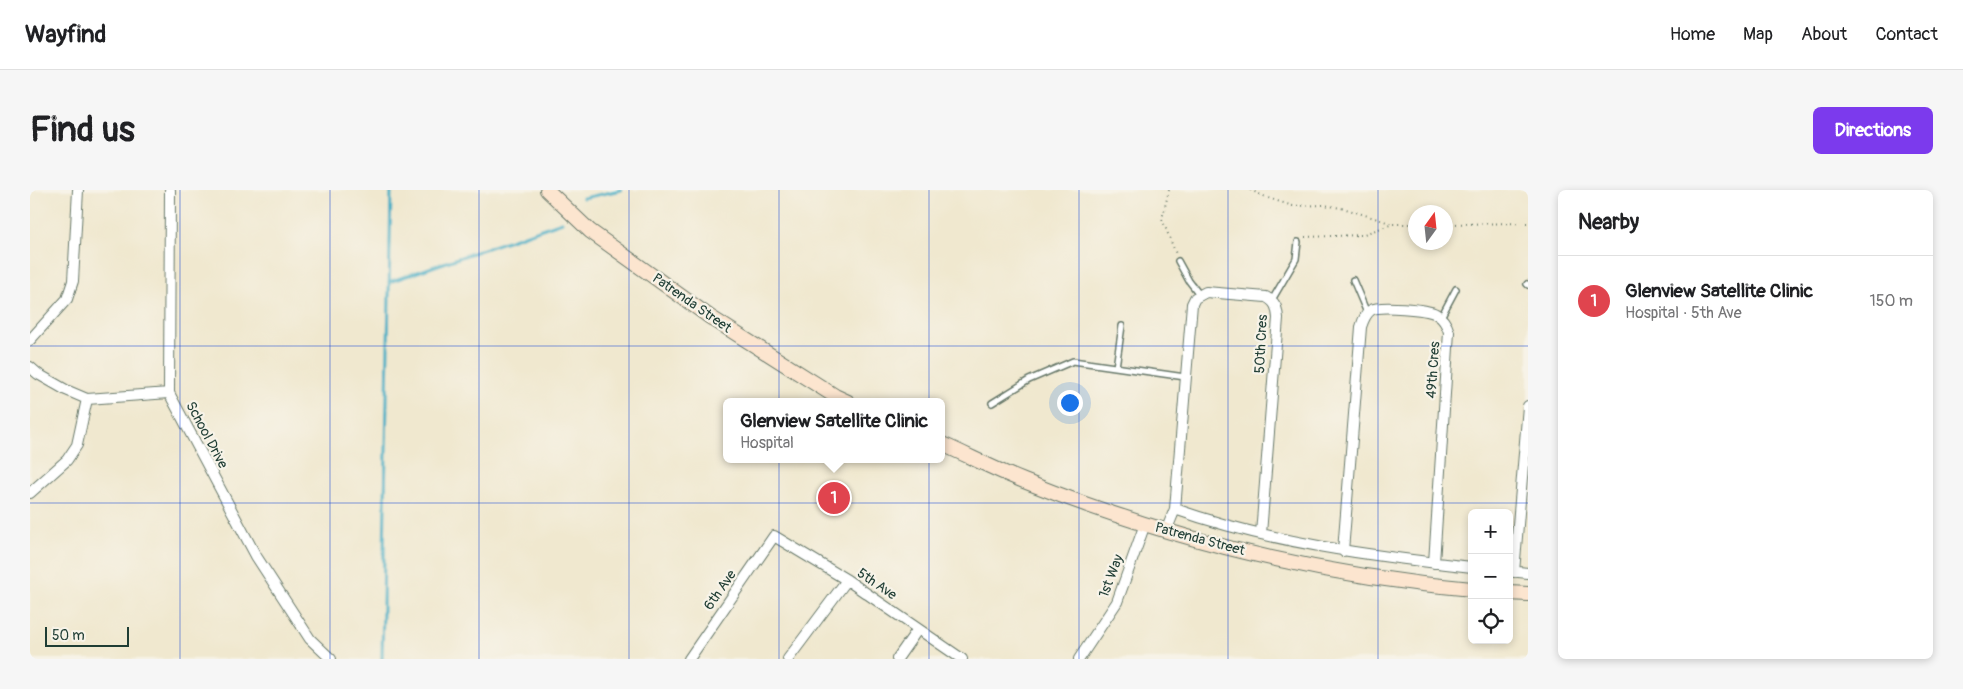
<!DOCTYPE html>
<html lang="en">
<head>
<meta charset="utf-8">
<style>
	body { margin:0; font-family:Pangolin,sans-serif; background:#f6f6f6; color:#202124 }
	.controls { position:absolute; right:15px; bottom:15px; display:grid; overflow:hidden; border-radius:8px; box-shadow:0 2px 8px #0003 }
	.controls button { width:45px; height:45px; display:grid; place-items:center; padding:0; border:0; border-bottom:1px solid #e0e0e0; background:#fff; color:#202124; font:25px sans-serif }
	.compass { position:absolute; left:1378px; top:15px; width:45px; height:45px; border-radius:50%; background:#fff; box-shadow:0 2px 8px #0003; rotate:15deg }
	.scale { position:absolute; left:15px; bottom:12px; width:84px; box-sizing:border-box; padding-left:5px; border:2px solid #1f3d34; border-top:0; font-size:14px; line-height:18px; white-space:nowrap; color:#1f3d34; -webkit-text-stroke:4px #f7f3e8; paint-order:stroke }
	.you { position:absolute; left:1039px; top:212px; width:18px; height:18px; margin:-12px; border:4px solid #fff; border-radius:50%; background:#1a73e8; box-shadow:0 0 0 8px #1a73e833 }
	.badge { display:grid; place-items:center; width:32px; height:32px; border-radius:50%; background:#7c3aed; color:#fff; font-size:16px; font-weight:700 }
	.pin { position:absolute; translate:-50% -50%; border:2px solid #fff; box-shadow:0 1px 5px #0006 }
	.popup { position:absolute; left:693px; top:208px; width:222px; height:65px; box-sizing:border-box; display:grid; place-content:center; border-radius:8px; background:#fff; filter:drop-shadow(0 1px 4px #0005); font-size:16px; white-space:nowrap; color:#757577 }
	.popup b { font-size:19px; color:#202124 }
	.popup::after { content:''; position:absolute; left:50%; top:100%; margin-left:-10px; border:10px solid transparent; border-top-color:#fff }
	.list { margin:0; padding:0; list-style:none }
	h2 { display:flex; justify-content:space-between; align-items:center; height:65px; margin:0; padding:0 20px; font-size:21px }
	h2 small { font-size:16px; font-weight:400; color:#757577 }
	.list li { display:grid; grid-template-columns:32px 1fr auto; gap:15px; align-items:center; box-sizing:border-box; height:90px; padding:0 20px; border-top:1px solid #e0e0e0 }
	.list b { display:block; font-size:19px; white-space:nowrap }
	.list p { margin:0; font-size:16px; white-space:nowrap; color:#757577 }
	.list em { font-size:16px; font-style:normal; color:#757577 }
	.icon { flex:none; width:28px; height:28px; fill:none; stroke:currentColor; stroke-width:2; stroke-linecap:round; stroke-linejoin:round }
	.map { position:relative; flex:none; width:1498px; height:469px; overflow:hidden; border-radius:8px }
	header { display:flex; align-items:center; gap:30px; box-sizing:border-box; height:70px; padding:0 25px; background:#fff; border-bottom:1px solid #e0e0e0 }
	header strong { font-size:24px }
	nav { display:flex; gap:28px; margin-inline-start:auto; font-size:18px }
	.intro { display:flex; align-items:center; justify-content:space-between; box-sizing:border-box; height:120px; padding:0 30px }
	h1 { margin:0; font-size:35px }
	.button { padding:12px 22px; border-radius:8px; background:#7c3aed; color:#fff; font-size:18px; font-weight:700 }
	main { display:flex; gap:30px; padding:0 30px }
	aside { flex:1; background:#fff; border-radius:8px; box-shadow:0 2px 8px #0003 }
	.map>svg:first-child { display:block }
</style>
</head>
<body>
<header>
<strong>Wayfind</strong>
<nav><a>Home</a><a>Map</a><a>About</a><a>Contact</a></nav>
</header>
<div class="intro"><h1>Find us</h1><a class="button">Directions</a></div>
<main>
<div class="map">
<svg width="1498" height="469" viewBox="0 0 1498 469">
	<rect width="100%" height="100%" fill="#f7f3e8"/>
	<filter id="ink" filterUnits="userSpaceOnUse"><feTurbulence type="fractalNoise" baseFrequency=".02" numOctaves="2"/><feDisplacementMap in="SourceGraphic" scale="10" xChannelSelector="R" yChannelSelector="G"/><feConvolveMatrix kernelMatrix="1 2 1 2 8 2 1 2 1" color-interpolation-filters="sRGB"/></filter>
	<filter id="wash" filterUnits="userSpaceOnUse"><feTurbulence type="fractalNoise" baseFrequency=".0096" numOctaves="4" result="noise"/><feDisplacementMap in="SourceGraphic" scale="20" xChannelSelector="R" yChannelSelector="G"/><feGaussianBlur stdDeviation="1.12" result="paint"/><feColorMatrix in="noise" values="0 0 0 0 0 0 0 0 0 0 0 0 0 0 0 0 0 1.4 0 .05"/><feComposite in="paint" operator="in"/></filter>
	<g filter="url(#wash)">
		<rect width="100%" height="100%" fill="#f0e8cf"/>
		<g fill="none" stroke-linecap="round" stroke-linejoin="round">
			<path stroke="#47afc6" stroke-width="3" d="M 553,8 L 591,0
				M 359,92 L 532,32
				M 352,469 L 361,0"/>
		</g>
	</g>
	<g filter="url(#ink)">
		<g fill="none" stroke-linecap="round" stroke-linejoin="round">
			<defs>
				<path id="lane" d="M 1148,71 L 1159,91 L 1169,104
					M 1323,90 L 1337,123
					M 1497,94 L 1498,95
					M 1242,110 L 1266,69 L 1268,52
					M 1411,127 L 1426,99
					M 1086,177 L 1092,136
					M 962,213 L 999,190 L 1043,171 L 1155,187"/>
				<path id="street" d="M 140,0 L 139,203 L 226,366 L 280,449 L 301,469
					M 0,150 L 37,109 L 43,91 L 48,0
					M 0,177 L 8,184 L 36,200 L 57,209 L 139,203
					M 0,303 L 37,270 L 47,255 L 57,209
					M 1145,319 L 1162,114 L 1165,108 L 1176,102 L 1236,107 C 1246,112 1247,118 1248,128 L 1231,344
					M 1136,341 L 1145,319 C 1241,353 1342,366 1442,377
					M 1313,361 L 1331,137 C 1333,131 1335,124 1341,120 C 1349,115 1397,119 1406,124 C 1413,128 1417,135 1419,142 L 1404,373
					M 1479,381 L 1498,383
					M 1484,382 L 1498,216
					M 659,469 L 744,346 L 817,390 L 932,469
					M 758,469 L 817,390
					M 867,469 L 888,439
					M 1049,469 L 1087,412 L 1115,334"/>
				<path id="secondary" d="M 517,0 L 560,41 L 680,127 L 805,206 L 818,212
					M 912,254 C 939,266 966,280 994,291 C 1136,348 1289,386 1442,399
					M 1479,403 L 1498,404"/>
			</defs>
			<use href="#lane" stroke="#68796a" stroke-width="8"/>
			<use href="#street" stroke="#68796a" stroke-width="12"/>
			<use href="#secondary" stroke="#68796a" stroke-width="16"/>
			<path stroke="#68796a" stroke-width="2" stroke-dasharray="1 4" stroke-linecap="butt" d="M 1139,0 L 1132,29 L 1146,64
				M 1220,0 L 1238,8 L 1263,16 L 1294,15 L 1316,19 L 1363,34
				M 1416,34 L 1498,33
				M 1275,47 L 1331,45 L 1363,34 L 1386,34"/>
			<use href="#lane" stroke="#fff" stroke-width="5"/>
			<use href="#street" stroke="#fff" stroke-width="10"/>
			<use href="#secondary" stroke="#fce5cf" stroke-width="14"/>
		</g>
	</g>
	<path fill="none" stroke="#1d4ed8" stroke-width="1" stroke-opacity="0.55" d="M 150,0 L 150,469M 300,0 L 300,469M 449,0 L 449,469M 599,0 L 599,469M 749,0 L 749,469M 899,0 L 899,469M 1049,0 L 1049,469M 1198,0 L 1198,469M 1348,0 L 1348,469M 0,156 L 1498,156M 0,313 L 1498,313"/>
	<g text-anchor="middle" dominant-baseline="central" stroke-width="4.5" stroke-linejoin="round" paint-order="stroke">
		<g font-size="14" fill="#1f3d34" stroke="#f7f3e8">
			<text transform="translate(662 113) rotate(35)">Patrenda Street</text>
			<text transform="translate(1231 154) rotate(-87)">50th Cres</text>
			<text transform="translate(1403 180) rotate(-86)">49th Cres</text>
			<text transform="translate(177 245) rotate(62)">School Drive</text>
			<text transform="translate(1170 349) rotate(15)">Patrenda Street</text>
			<text transform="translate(1081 386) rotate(-69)">1st Way</text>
			<text transform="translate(847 394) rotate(34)">5th Ave</text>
			<text transform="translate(690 400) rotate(-55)">6th Ave</text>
		</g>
	</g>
</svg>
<div class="controls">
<button>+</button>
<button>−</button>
<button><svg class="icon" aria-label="locate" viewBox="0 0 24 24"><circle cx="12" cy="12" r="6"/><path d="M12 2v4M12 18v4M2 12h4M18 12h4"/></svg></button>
</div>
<svg class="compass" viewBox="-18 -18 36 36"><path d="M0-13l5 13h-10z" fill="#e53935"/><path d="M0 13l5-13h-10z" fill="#757577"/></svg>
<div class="scale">50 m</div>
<div class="you"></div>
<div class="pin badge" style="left:804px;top:308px;background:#e0444e">1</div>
<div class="popup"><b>Glenview Satellite Clinic</b>Hospital</div>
</div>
<aside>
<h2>Nearby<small></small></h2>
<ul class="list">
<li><span class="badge" style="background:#e0444e">1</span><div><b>Glenview Satellite Clinic</b><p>Hospital · 5th Ave</p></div><em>150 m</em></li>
</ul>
</aside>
</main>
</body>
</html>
